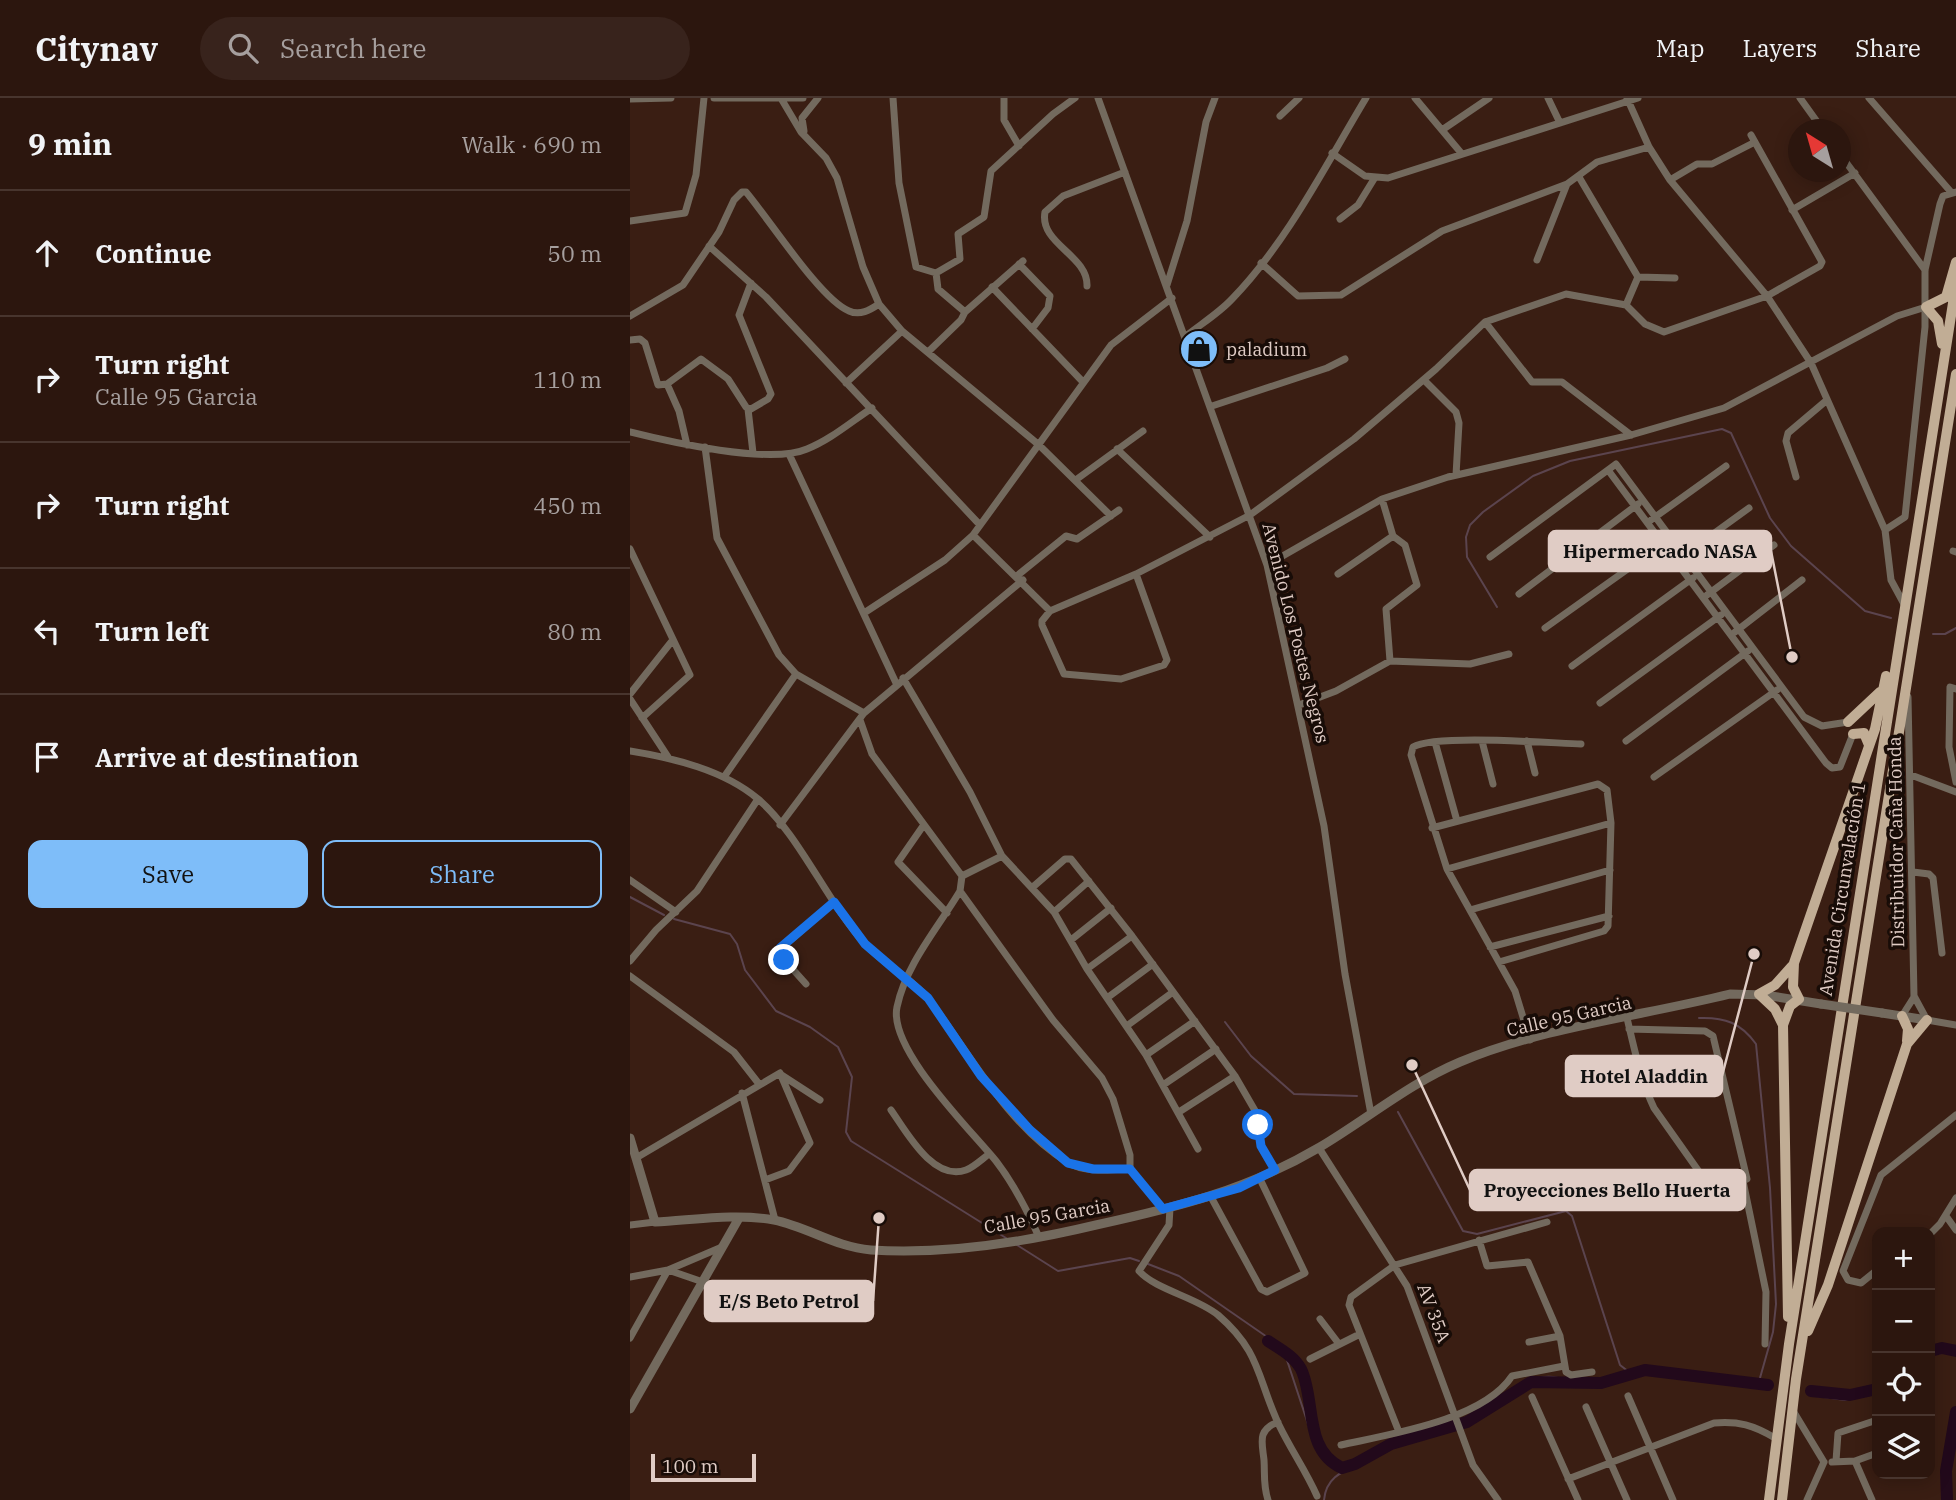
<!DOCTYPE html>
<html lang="en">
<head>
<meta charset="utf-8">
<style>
	body { margin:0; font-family:"IBM Plex Serif",serif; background:#38231c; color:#f1f3f6 }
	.controls { position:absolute; right:21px; bottom:21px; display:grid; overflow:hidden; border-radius:14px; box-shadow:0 4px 18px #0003 }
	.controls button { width:63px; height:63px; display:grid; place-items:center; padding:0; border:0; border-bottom:2px solid #48352e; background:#2c160e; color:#f1f3f6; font:35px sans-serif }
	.compass { position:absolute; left:1158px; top:21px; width:63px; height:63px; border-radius:50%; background:#2c160e; box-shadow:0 4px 18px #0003; rotate:323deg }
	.scale { position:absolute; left:21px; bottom:18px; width:105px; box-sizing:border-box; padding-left:7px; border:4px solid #e0ccc5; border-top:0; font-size:19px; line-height:24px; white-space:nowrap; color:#e0ccc5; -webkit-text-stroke:5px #180c07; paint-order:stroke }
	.stop { position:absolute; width:21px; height:21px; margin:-16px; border:5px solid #1a73e8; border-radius:50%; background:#fff }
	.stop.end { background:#1a73e8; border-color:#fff; box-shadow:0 2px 7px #0008 }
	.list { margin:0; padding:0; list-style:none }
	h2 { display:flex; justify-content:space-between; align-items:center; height:91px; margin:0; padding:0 28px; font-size:30px }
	h2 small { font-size:23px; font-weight:400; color:#a69f9e }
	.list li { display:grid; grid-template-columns:46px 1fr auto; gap:21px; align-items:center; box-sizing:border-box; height:126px; padding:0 28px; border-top:2px solid #48352e }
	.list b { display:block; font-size:26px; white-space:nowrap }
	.list p { margin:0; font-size:23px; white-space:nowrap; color:#a69f9e }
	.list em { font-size:23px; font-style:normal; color:#a69f9e }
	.actions { display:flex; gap:14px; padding:21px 28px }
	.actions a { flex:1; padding:16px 0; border:2px solid #7ebdf9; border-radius:14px; text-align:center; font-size:24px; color:#7ebdf9 }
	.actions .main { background:#7ebdf9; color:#111 }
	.icon { flex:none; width:38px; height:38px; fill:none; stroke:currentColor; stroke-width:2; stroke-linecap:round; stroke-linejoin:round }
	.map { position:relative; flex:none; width:1326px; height:1402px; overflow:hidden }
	header { display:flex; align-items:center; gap:42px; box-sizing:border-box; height:98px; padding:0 35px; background:#2c160e; border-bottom:2px solid #48352e }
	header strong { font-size:33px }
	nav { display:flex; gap:38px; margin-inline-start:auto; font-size:24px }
	.search { width:490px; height:63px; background:#38231c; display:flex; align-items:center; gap:18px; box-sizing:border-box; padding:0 24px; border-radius:38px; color:#a69f9e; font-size:26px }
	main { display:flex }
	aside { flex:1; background:#2c160e }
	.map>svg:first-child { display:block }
</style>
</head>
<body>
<header>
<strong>Citynav</strong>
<div class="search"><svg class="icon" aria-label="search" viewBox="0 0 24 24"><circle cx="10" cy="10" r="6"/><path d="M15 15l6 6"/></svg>Search here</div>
<nav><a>Map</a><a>Layers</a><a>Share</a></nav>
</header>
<main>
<aside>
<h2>9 min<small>Walk · 690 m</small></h2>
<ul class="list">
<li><svg class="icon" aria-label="ahead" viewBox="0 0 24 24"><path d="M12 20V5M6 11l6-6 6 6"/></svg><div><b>Continue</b></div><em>50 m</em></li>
<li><svg class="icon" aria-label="right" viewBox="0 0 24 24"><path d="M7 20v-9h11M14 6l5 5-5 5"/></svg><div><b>Turn right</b><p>Calle 95 Garcia</p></div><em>110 m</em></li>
<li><svg class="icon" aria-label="right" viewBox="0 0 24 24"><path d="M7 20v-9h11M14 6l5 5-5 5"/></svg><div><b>Turn right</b></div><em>450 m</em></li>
<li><svg class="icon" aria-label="left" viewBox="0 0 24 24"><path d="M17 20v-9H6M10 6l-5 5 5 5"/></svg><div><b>Turn left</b></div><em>80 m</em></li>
<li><svg class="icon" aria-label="arrive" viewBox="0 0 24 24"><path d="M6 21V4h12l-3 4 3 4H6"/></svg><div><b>Arrive at destination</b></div></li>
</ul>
<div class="actions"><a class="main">Save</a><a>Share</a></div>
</aside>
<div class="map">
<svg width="1326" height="1402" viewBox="0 0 1326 1402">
	<rect width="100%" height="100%" fill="#3a1e13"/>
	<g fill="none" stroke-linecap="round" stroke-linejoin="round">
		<path stroke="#5b444e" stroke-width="2" d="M 867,509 L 837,459 L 836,439 L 840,427 L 853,414 L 903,378 L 940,363 L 1092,331 L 1101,335 L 1140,420 L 1161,448 L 1235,513 L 1261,520
			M 1303,536 L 1315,536 L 1326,530
			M 0,799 L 34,817
			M 44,821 L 100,836 L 107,846 L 115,872 L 146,913 L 180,929 L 208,949 L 222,979 L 216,1034 L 221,1043 L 376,1140
			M 1069,920 C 1095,919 1111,925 1126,946 L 1140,1090 L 1146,1206 L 1143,1234 L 1128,1287
			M 595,924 L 621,958 L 664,996 L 727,998
			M 768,1014 L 833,1133 L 847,1136 L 936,1113 L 942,1118 L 990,1267 L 999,1274
			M 387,1147 L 428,1173 L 500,1160 L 509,1163
			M 518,1166 L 549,1178 L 653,1250 L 681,1335 L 692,1356 L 714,1370
			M 1300,1256 L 1326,1254
			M 1180,1297 L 1215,1302 L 1247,1294
			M 831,1328 C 862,1321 883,1284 915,1279 C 929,1277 944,1287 957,1289 C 974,1290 987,1276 1003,1275 C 1049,1271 1093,1284 1137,1291
			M 694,1402 C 696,1380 711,1374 729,1366 C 738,1362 744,1354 752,1350 C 774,1339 801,1335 826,1330"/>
		<path stroke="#22091b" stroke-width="12" d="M 638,1243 C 650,1251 664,1258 671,1271 C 686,1302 673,1352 712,1370 L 725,1366 L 761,1346 L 837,1324 L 901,1284 L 971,1285 L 1015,1272 L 1138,1287
			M 1300,1253 L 1312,1250 L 1326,1253
			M 1181,1293 L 1220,1297 L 1247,1291
			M 1317,1402 L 1316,1373 L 1326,1314"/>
		<path stroke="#736a5e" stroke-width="7" d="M 84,0 L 173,0
			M 263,0 L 269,85 L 286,169 L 306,175
			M 374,0 L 374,22 L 389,48
			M 468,0 L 637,467 L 694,728 L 715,876 L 741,1016
			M 785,0 L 832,56
			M 918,0 L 930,25
			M 997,0 L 1019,49 L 1040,82 L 1137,198 L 1181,265 L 1255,432 L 1261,482 L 1274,506
			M 1170,0 L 1193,32
			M 1239,0 L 1321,94
			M 0,1 L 41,0
			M 152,2 L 171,34 L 196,60 L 207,80 L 233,169 L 249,206 L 272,233 L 409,347 L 481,418
			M 650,18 L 669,0
			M 812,32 L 859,0
			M 174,33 L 172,20 L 188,0
			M 702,55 L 735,78 L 758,80 L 1008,0
			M 1210,56 L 1295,172
			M 949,79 L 1008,179 L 996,207
			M 1040,82 L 1067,66 L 1082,66 L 1125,44
			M 1162,112 L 1225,75
			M 710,121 L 728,107 L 744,81
			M 0,123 L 55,115 L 66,77 L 74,0
			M 79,148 L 136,199 L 350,427
			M 907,162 L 937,86
			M 631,165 L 668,198 L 711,197 L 812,133 L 937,86 L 967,64 L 1019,49
			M 389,166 L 420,198 L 418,210 L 402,231
			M 1008,179 L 1045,180
			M 537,187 L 557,123 L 576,24 L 585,0
			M 457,188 C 458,157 409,146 415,114 L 433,98 L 495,74
			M 362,189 L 453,284
			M 335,214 L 308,191 L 306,175 L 330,161 L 328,136 L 354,119 L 361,73 L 423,16 L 445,0
			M 0,218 L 53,187 L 89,134 L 104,102 L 112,94 L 116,94 C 139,121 191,202 219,213 C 230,218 240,212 249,206
			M 855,224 L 902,284 L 932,284 L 1001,337
			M 556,238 C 571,226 589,215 602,201 C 658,143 695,68 736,0
			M 0,242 L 10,241 L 15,245 L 28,287 L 37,286 L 71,261 L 98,281 L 116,309 L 121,311 L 138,301 L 141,296 L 109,217 L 121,185
			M 298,254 L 331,222 L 335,214 L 393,163
			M 794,282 L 826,314 L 829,325 L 826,377
			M 216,285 L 272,233
			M 37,286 L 49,313 L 57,347
			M 582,308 L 697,270 L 715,261
			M 118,311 L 123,355
			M 0,334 C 40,344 140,367 177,351 C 200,342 221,324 242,310
			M 75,349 L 87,440 L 149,557 L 166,576 L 234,615
			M 487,351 L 580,439
			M 159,356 L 266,585
			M 978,372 L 1196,665 L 1202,670 L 1210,669 L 1223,636
			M 1166,379 L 1156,343 L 1158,335 L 1197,302
			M 447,381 L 513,333
			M 752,401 L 763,438 L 775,447 L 787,487 L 756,511 L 760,563
			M 1021,422 L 1096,368
			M 1255,432 L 1275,419 L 1295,229 L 1295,172 L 1310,106 L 1313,98 L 1326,94
			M 343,437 L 420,513 L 506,476 L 620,417 L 724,341 L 806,271 L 855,224 L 936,196 L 996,207 L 1015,226 L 1034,234 L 1137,198 L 1190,168 L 1192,164 L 1121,37
			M 0,451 L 60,577 L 12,620
			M 1323,453 L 1326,454
			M 860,459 L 986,366 L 1174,619 L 1192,628 L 1218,624
			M 1050,460 L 1119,410
			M 637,467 L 752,401 L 818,379 L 1001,337 L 1094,310 L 1267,218 L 1296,209
			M 708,476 L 763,438
			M 388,477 L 436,438 L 447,441 L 489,412
			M 889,496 L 1008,406
			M 1077,497 L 1144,447
			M 420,513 L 412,523 L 412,527 L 434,576 L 491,581 L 534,567 L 537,562 L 506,476
			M 234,515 L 315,462 L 343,437 L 481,247 L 542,200
			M 915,530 L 1037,443
			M 1105,534 L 1172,482
			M 942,568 L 1063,480
			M 273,580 L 340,694 L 372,758 L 424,814 L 457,871 L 516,957 L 568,1051
			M 1326,591 L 1320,589 L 1319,649 L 1326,684
			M 0,596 L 42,543
			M 1278,599 L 1284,898 L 1297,922 L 1326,927
			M 0,601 L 38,659
			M 970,605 L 1091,517
			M 669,607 L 706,593 L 760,563 L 840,566 L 879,556
			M 230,622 L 242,656 L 332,778 L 330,793 C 308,830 276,866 267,909 C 258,951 340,1031 366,1063 C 383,1085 397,1112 408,1137
			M 852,643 L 863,686
			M 897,643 L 905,675
			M 996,643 L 1118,553
			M 805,644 L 827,723
			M 0,653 C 43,660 94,672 128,701 C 169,736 198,806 236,847 C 255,867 283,881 300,903 C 340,956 378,1028 437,1064 C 454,1075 480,1072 500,1071 L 533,1111
			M 1281,677 L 1326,694
			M 94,679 L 166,576
			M 1024,679 L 1147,592
			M 150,727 L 234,615 L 393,482
			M 293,728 L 268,764 L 317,815
			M 802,730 L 968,686 L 977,692 L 981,725 L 978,828 L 974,833 L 869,864
			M 817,771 L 981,725
			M 1283,774 L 1299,776 L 1303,780 L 1312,855
			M 332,778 L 372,758
			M 0,782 L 46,814
			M 404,788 L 435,761 L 441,761 L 502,838 L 605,978 L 627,1016 L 631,1048 L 645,1072
			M 330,793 L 423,922 L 472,980 L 483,1001 L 500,1057 L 500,1071
			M 840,812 L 980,772
			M 424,814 L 459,783
			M 441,842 L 481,810
			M 860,849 L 979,818
			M 0,863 L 26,832 L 67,793 L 128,701
			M 457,871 L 502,838
			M 0,878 L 104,954 L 129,986
			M 176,886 L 150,857 L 149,852 L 204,804
			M 477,900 L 523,866
			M 1272,918 L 1284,899
			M 997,920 C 1004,950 1011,983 1024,1010 L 1082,1092 L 1088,1093 L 1117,1081 L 1083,938 L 1075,933 L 999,931
			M 498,927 L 543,894
			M 900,942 L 885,893 L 817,771 L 781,657 L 783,649 C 805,636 919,645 951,646
			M 516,957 L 565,923
			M 150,976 L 190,1002
			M 533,987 L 586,951
			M 112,995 L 145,1122
			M 261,1012 C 276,1033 303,1084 336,1072 C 344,1069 352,1061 359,1056
			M 549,1014 L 605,978
			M 689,1050 L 777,1188 L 843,1367 L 868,1402
			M 6,1060 L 150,975
			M 135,1082 L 159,1073 L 180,1045 L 150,975
			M 1113,1083 L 1136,1194 L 1135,1246
			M 581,1099 L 631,1191 L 637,1194 L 675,1175 L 630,1081
			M 540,1110 L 539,1127 L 509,1173 C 526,1192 566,1199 588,1217 C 631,1254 627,1280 649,1327 C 661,1352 676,1373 687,1398
			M 1316,1118 L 1326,1132
			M 0,1127 L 25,1124
			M 1300,1136 L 1310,1126 L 1326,1100
			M 849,1142 L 857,1168 L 898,1164 L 930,1238 L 936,1274 L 941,1277 L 962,1274
			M 1247,1172 L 1231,1185 L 1218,1182 L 1213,1173 L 1251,1077 L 1326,1017
			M 0,1179 L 38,1172 L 92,1149
			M 690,1221 L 709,1246
			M 0,1240 L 38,1172 L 73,1184
			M 899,1244 L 930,1238
			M 680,1261 L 730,1236
			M 998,1298 L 1043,1402
			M 902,1299 L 948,1402
			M 956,1309 L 997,1402
			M 1162,1311 L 1194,1364
			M 769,1334 L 719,1207 L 721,1199 L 765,1167 L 917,1124
			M 711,1347 C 761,1336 853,1322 882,1278 L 934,1268
			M 1206,1363 L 1208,1335 L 1247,1322
			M 1225,1363 L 1242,1402
			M 1202,1364 L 1225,1363 L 1247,1355
			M 938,1381 L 1084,1325 C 1109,1323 1123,1327 1145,1340
			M 638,1402 C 633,1387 635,1376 634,1362 C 632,1344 627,1332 648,1324
			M 1177,1402 L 1194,1364"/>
		<path stroke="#736a5e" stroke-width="9" d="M 1252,915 L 1297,922
			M 0,1040 L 25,1124 C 64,1122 106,1115 144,1122 C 178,1129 205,1149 241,1152 C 315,1157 395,1144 466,1127 C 548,1109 617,1092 690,1049 C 737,1021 780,985 830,964 C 913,929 1012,918 1100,896 L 1135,897 L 1191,906
			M 0,1311 L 109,1120"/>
		<path stroke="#c1ad95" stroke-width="10" d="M 1312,246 L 1308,223 L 1296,209 L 1316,199 L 1326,164
			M 1218,624 L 1250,594
			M 1223,636 L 1234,635 L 1239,647
			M 1272,918 L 1278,931 L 1277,943
			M 1153,927 L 1145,911 L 1129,896 L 1145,887 L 1162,868
			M 1158,1219 L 1153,927 L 1160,908 L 1169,901 L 1163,889 L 1164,865 L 1245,631 L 1256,578
			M 1178,1233 L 1198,1187 L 1277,946 L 1297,922
			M 1139,1402 L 1159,1246 L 1326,186
			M 1152,1402 L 1166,1281 L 1326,276"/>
		<path stroke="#736a5e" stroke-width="9" d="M 1191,906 L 1252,915"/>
	</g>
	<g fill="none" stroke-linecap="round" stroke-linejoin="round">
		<path stroke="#1a73e8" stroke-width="9" d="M 154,862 L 149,855 L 150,850 L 204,804 L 235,846 L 298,900 L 351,978 L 400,1032 L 438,1065 L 463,1071 L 500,1071 L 533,1111 L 609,1090 L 645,1072 L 631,1048 L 628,1027"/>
	</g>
	<defs>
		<symbol id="shop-disc" viewBox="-11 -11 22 22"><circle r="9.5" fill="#7ebdf9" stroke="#180c07"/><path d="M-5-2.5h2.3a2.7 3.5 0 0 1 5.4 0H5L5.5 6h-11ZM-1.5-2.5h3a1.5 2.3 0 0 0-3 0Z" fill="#111"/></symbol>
	</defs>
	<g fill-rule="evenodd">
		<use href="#shop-disc" x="547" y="229" width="44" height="44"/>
	</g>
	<g text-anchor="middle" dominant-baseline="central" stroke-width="7" stroke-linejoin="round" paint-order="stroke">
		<g font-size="18" fill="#e0ccc5" stroke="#180c07" text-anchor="start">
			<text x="596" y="251">paladium</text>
		</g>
		<g font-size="18" fill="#e0ccc5" stroke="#180c07">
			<text transform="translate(666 535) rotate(76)">Avenido Los Postes Negros</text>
			<text transform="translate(1266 744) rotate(-91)">Distribuidor Caña Honda</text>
			<text transform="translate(1212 791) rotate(-81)">Avenida Circunvalación 1</text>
			<text transform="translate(939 918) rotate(-13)">Calle 95 Garcia</text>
			<text transform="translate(417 1118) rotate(-10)">Calle 95 Garcia</text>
			<text transform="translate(804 1215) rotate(69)">AV 35A</text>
		</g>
	</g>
	<path fill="none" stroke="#e0ccc5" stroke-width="2.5" d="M1162 559L1141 453M1124 856L1092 978M782 967L840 1092M249 1120L243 1203"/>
	<g fill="#e0ccc5" stroke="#180c07" stroke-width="2.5">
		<circle cx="1162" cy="559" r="7"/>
		<circle cx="1124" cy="856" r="7"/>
		<circle cx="782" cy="967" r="7"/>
		<circle cx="249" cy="1120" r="7"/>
	</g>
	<g fill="#e0ccc5" stroke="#e0ccc5" stroke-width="2.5">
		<rect x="919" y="433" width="222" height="40" rx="7"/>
		<rect x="936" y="958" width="156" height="40" rx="7"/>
		<rect x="840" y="1072" width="275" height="40" rx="7"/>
		<rect x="75" y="1183" width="168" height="40" rx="7"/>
	</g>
	<g font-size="19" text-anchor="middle" font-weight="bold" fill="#111">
		<text x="1030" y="460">Hipermercado NASA</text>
		<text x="1014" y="985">Hotel Aladdin</text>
		<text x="977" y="1099">Proyecciones Bello Huerta</text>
		<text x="159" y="1210">E/S Beto Petrol</text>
	</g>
</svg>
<div class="controls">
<button>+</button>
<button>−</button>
<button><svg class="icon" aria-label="locate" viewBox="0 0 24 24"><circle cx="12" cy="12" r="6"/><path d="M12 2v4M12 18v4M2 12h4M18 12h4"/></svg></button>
<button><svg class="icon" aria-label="layers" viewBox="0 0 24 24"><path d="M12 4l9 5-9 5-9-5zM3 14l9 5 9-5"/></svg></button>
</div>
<svg class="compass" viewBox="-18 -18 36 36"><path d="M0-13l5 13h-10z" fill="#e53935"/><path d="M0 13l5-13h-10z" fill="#a69f9e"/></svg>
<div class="scale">100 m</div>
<div class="stop" style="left:628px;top:1027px"></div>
<div class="stop end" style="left:154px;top:862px"></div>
</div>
</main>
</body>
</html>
